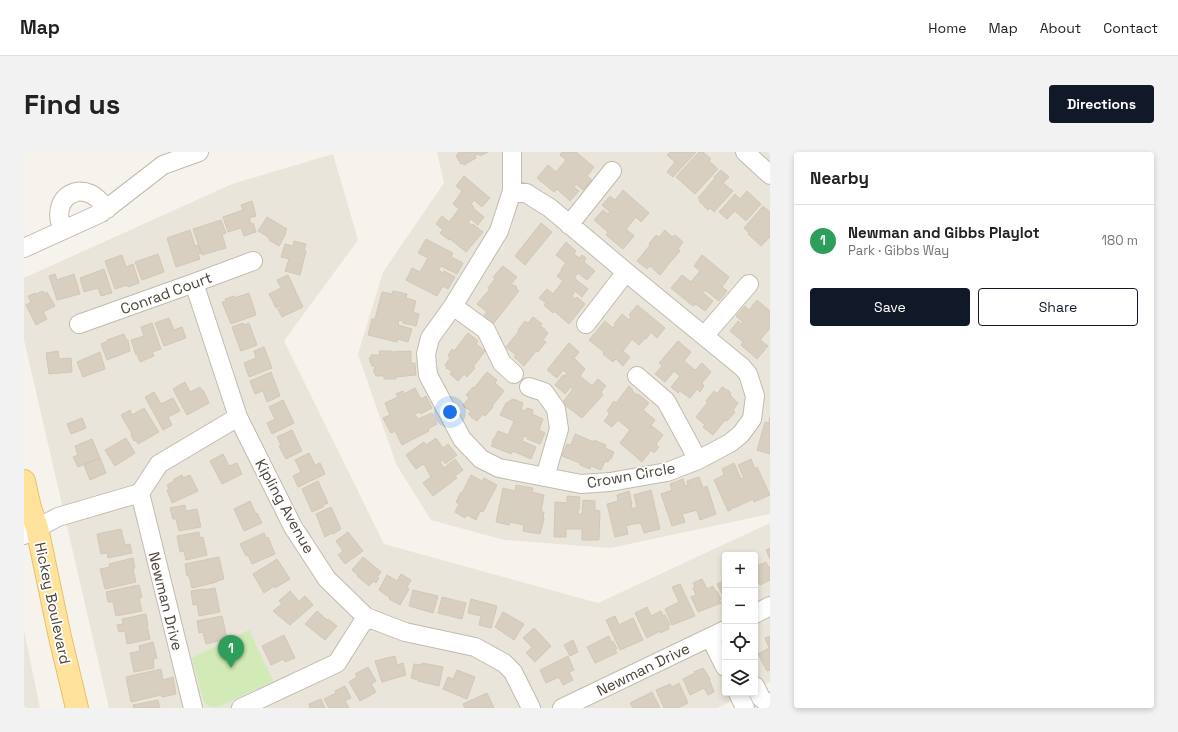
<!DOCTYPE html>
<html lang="en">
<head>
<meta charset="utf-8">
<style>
	body { margin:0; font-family:"Space Grotesk",sans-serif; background:#f2f2f2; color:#222 }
	.controls { position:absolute; right:12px; bottom:12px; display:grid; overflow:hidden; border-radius:4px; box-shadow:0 2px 6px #0003 }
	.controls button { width:36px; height:36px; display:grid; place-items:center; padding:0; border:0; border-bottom:1px solid #e0e0e0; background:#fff; color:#222; font:20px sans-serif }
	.you { position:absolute; left:426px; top:260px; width:14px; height:14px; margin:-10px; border:3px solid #fff; border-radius:50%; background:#1a73e8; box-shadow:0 0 0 6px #1a73e833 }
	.badge { display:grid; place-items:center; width:26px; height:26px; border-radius:50%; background:#111827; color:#fff; font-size:13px; font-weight:700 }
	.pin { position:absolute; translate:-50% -33px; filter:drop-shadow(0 1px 2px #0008) }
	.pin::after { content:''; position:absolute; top:21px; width:14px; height:12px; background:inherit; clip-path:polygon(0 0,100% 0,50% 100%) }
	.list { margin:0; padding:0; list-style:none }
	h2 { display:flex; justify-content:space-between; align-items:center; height:52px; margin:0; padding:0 16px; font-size:17px }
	h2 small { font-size:13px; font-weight:400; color:#767676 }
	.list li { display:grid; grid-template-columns:26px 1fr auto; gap:12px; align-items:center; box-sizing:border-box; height:72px; padding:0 16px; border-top:1px solid #e0e0e0 }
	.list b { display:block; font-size:15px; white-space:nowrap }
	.list p { margin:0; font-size:13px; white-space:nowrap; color:#767676 }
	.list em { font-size:13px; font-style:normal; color:#767676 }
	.actions { display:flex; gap:8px; padding:12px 16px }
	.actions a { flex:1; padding:9px 0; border:1px solid #111827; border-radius:4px; text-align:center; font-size:14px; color:#111827 }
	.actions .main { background:#111827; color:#fff }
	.icon { flex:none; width:22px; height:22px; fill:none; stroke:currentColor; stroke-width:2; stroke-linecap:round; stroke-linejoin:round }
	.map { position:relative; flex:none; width:746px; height:556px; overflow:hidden; border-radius:4px }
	header { display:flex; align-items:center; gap:24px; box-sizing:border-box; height:56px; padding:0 20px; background:#fff; border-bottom:1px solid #e0e0e0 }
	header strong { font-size:19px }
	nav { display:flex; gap:22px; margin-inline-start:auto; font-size:14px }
	.intro { display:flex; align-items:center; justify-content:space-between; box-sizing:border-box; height:96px; padding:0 24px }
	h1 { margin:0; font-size:28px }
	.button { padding:10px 18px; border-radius:4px; background:#111827; color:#fff; font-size:14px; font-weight:700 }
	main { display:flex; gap:24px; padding:0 24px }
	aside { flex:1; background:#fff; border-radius:4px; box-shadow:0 2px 6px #0003 }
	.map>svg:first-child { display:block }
</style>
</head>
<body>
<header>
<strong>Map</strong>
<nav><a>Home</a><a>Map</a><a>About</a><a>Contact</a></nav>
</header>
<div class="intro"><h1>Find us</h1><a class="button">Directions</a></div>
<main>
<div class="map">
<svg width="746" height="556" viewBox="0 0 746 556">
	<rect width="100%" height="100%" fill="#f6f3ec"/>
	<path fill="#eae5da" d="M 413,0 L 746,0 L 746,362 L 586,396 L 480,388 L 407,368 L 372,312 L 334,202 L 359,120 L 420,31 Z
		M 309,2 L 334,88 L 260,189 L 360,392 L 574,451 L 746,371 L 746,530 L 731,538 L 731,403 L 701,403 L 701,541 L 724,541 L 693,556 L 85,556 L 0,188 L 0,126 L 208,32 Z
		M 0,478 L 16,556 L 0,556 Z"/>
	<path fill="#d2eab5" d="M 225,478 L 249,529 L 198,553 C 190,556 186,556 180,550 L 168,506 Z"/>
	<path fill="#d8cfc1" stroke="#d3c7b4" d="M 436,0 L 464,0 L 456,4 L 454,2 L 451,3 L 452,6 L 440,13 L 439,11 L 437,12 L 432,4 L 434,3 L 433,2 Z
		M 538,0 L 552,0 L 570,15 L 563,24 L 568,28 L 559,38 L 552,32 L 550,35 L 555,39 L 546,49 L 533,37 L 530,40 L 513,26 L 524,13 L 532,20 L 542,8 L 536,3 Z
		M 646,0 L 672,0 L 649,25 L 643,20 L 651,10 L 643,3 Z
		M 675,0 L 679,0 L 687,7 L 685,9 L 694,17 L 671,42 L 652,25 Z
		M 697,18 L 705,25 L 699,31 L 709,39 L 690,60 L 686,56 L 684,58 L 675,49 L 676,48 L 674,46 L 691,26 L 690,25 Z
		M 440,24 L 466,46 L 458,55 L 450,48 L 447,52 L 450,55 L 449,56 L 460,65 L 454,73 L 447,67 L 444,70 L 448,74 L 449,72 L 459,80 L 442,100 L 426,87 L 425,88 L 416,81 L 419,78 L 412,72 L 418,64 L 425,70 L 435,57 L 429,52 L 438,39 L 432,34 Z
		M 599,38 L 625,61 L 617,70 L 612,65 L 602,77 L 610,84 L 599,97 L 582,83 L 584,80 L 570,68 L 579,58 L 584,62 L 586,60 L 578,53 L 586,44 L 591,48 Z
		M 723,39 L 737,52 L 722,69 L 711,59 L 703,67 L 695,60 L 711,42 L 716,47 Z
		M 228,49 L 232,64 L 225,66 L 227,72 L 229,71 L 232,80 L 220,84 L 217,76 L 204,80 L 199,65 L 219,58 L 217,53 Z
		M 739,54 L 746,60 L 746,85 L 737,94 L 724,82 L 725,81 L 720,76 Z
		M 243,65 L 263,77 L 261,80 L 262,81 L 255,94 L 245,88 L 246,87 L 241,83 L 234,79 Z
		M 197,68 L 202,81 L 198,82 L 202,96 L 178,103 L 169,77 Z
		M 517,71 L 528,80 L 501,113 L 491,104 Z
		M 166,78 L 171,94 L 174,93 L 177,101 L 174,102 L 176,107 L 152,115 L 143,86 Z
		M 641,78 L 648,85 L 651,83 L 659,90 L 654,97 L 656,99 L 642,115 L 642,116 L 636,123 L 626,114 L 623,117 L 613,109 L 626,93 L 625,92 L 632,83 L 635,85 Z
		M 402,87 L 429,101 L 427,105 L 439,111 L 433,122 L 417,114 L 414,118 L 419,121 L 420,119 L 431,125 L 424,137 L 419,134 L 413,144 L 382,128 L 388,116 L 396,120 L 404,106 L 394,101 Z
		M 270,89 L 282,92 L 280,99 L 282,99 L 276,123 L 261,119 L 265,107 L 257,105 L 261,92 L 269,94 Z
		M 542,90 L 552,99 L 550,102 L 555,106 L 558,103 L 562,106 L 560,110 L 571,119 L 563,128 L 554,121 L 550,126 L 564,137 L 558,145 L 551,139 L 548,144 L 551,147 L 553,145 L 561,152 L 545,172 L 530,159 L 529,161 L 520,153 L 522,151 L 515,146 L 523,137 L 529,142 L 539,129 L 533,124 L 538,118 L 537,117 L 542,111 L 532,103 Z
		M 134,102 L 140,120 L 118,128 L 111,110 Z
		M 98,103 L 102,115 L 109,112 L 115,131 L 104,135 L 103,133 L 91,137 L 81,109 Z
		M 678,103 L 705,125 L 698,135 L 703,139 L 695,149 L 681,138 L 679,141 L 689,149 L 681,159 L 672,152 L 669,154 L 647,136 L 658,123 L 667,130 L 676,119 L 670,114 Z
		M 479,114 L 493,125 L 487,132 L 493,135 L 492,136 L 495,139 L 470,171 L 460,163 L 463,160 L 453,152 L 466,137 L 464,136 L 471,127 L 469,125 Z
		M 80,117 L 88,141 L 77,144 L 74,136 L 60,140 L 56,126 Z
		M 31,122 L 33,128 L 50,122 L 56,142 L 33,148 L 25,124 Z
		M 264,123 L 279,155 L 258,165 L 254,157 L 257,156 L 256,154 L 252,156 L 245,142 L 257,136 L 253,128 Z
		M 19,139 L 20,142 L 23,140 L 31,154 L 19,160 L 23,167 L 12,173 L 2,153 L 7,150 L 4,144 L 11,141 L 12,142 Z
		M 369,139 L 383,142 L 382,146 L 392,149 L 389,160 L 395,162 L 392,174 L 379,171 L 379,169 L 375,168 L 374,173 L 388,177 L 384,190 L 374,187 L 373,190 L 344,183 L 348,167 L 351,167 L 358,140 L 368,142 Z
		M 225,141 L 232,163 L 207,172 L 198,150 L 202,149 L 201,147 L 210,144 L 210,146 Z
		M 733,148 L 746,159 L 746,176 L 736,188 L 744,194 L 733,207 L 717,193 L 719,190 L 706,179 L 714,169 L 718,172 L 719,170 L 712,164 L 721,154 L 725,158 Z
		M 613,153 L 641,176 L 633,186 L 627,180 L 622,187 L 621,186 L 615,193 L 608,187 L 599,199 L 606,205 L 599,214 L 592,207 L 589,210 L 579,202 L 580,200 L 565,188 L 581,169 L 589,176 L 591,173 L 590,172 L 598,162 L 605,168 L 607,165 L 605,163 Z
		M 509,165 L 518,172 L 516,174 L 522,178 L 521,179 L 524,181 L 519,188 L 522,190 L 514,200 L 512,199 L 500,214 L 490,205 L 492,203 L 482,195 L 495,179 L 494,178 L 501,169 L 504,171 Z
		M 145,166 L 150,178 L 158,175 L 162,186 L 140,194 L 131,171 Z
		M 128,171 L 137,197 L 128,200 L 130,204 L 116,210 L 113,202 L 112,203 L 107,188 L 120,184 L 117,175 Z
		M 219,171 L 220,173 L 225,171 L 233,193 L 217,199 L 208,175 Z
		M 444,181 L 454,189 L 452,192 L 461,199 L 449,215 L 451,216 L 443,225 L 440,222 L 434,229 L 426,222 L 428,219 L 422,216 L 423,215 L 421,213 L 426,206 L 424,204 L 428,197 L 430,199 Z
		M 100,182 L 102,188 L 104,188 L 106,199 L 83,208 L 77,192 L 84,189 L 83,188 Z
		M 654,189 L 667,200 L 660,209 L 671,218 L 678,211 L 687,220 L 678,231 L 680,234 L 676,240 L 673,237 L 666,246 L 656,239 L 654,241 L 647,235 L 656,224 L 650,219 L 641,230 L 631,222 L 638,214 L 635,211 Z
		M 545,191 L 555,200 L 550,206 L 561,217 L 556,224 L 568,234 L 574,227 L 582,234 L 577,240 L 579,243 L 558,266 L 538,251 L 549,237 L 547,235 L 541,242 L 531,233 L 539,223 L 541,224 L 543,221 L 539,218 L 533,226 L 523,218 Z
		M 240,195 L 248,216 L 225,225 L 220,211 L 232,206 L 230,199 Z
		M 34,199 L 35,207 L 47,206 L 48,220 L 25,222 L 22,201 Z
		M 355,199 L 367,199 L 367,200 L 387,199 L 387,211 L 391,211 L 392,223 L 372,225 L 372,227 L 360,227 L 360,224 L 352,224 L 351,221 L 350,221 L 350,217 L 351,217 L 351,214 L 348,214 L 345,206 L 347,206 L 347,203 L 356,203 Z
		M 76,200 L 81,217 L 59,225 L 53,210 Z
		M 247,220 L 256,244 L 243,250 L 239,239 L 231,242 L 226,229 Z
		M 463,220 L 473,228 L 471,231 L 480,239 L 468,254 L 469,255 L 461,264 L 459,262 L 453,269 L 447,265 L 447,264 L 444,262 L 447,259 L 440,255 L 441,254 L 439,253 L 445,246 L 442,243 L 449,235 L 450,236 Z
		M 161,230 L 166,240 L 176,235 L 178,239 L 179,238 L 185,251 L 163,263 L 149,237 Z
		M 605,234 L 609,238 L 608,239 L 613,243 L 614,242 L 625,251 L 619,258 L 631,268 L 625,276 L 626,276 L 628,274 L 639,283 L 632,292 L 635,295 L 630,301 L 627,298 L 618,310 L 596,291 L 606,278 L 594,268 L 588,275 L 580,269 L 586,261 L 583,259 L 590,249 L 592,251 Z
		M 698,235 L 705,239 L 707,242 L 706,243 L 714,251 L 709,258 L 711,260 L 703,269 L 701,268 L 689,283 L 679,275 L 681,273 L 672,265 L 684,250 L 682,249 L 690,239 L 693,242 Z
		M 391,236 L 397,247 L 402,244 L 408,256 L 397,262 L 396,260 L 391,262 L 394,267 L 408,261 L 413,272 L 404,277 L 405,279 L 378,293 L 371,279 L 367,281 L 359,266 L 366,263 L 361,251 L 374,245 L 372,242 L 379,239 L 380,242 Z
		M 130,240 L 137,252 L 149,246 L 156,259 L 144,265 L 148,273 L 139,278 L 121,245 Z
		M 489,247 L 499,251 L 497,258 L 501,259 L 503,256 L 509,258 L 508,262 L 519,267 L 515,278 L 521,281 L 516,292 L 503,287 L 504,285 L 500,284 L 498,289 L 512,295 L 507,307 L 489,299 L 487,302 L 467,294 L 469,291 L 468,290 L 469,287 L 470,287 L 474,279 L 484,283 L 490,269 L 476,263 L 482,251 Z
		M 259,248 L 270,271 L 248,282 L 243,271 L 251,267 L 245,255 Z
		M 120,256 L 135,280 L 114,292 L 112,288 L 110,289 L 107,283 L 108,282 L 97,263 L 106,258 L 108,263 Z
		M 746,265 L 746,302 L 733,298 L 741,270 L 745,271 Z
		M 58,266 L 62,276 L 47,282 L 43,272 Z
		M 268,278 L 278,299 L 262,307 L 255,294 L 257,293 L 253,285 Z
		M 551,282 L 570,290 L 570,288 L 582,293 L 581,296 L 590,300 L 587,307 L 585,307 L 584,310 L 581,309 L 577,318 L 567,314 L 566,317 L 556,313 L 556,311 L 538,304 L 543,292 L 547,293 Z
		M 102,286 L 111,301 L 91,314 L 81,298 Z
		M 412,286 L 419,296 L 424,292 L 433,303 L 421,312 L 419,308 L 416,310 L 420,316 L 431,307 L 439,318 L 431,324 L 433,326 L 409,344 L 399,331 L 407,325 L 403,318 L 404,318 L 399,312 L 392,317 L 382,303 L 400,290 L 402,293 Z
		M 68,287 L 76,306 L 54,315 L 49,305 L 54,303 L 51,294 Z
		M 285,301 L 291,313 L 296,311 L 301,322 L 274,335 L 269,324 L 277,320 L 271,308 Z
		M 199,302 L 205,314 L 213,311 L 218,322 L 198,332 L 186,309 Z
		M 76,306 L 82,321 L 66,328 L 60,313 Z
		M 727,307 L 731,317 L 733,315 L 746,343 L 730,350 L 729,347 L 710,356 L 710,355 L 707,357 L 707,358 L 704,359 L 690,328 L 700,323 L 698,317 L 710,311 L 717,327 L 720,326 L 714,313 Z
		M 158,323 L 159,326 L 166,323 L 174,339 L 148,351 L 143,338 L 145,337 L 143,333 L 150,329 L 150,327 Z
		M 447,323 L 458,329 L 460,326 L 473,333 L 459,360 L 456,359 L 452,368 L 443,363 L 441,366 L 431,360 L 435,352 L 432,350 L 437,340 L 438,341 Z
		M 675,325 L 679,336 L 683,334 L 692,362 L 676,368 L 673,358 L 658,362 L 661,370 L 648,374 L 637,342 L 648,338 L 646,332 L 659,327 L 661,334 L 664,333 L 663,329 Z
		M 294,329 L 304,351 L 299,353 L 299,355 L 288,360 L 278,337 Z
		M 492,333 L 509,336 L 508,340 L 520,343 L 517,360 L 520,360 L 519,367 L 520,367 L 516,382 L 499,379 L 500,373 L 486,370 L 485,373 L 472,370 L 479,336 L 491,339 Z
		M 627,338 L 636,377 L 620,381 L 617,371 L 609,372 L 602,374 L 604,382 L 591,385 L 583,352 L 594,349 L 593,343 L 605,339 L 608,352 L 607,352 L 608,357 L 613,355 L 610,343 Z
		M 543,344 L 556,345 L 555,358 L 554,358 L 554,362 L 558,362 L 559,348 L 571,349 L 571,358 L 576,359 L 575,388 L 558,388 L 558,377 L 542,377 L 542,385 L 530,385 L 531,350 L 543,351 Z
		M 226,349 L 232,362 L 233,361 L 238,371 L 220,379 L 210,357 Z
		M 161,353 L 162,359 L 173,357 L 177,375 L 155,379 L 152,367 L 149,367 L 146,356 Z
		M 307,355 L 317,377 L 309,382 L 308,381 L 301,385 L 292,362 Z
		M 97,377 L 101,393 L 106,392 L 108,401 L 84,406 L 83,401 L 77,402 L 73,382 Z
		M 175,380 L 176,386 L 179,385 L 183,403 L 162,408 L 160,399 L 156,400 L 153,384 Z
		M 324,380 L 339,399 L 321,412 L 314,403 L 319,399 L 312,389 Z
		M 240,381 L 242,386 L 244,385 L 251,402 L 228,412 L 224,403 L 222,404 L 216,392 Z
		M 746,396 L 746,407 L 742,398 Z
		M 195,405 L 200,427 L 193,429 L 193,430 L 168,436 L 165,424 L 163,424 L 161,412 Z
		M 339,405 L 357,420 L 353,425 L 355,426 L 352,431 L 350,429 L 345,434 L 333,424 L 334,423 L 328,418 Z
		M 109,406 L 111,416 L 109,417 L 112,430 L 81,437 L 76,417 L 86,415 L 85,412 Z
		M 253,407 L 266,427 L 251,436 L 250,434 L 240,441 L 229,422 Z
		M 742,410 L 744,415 L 745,414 L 746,415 L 746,428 L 736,433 L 735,431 L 731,433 L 731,415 Z
		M 377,422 L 387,428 L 383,435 L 385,437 L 376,453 L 365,447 L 366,446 L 355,438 L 363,423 L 373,429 Z
		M 678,427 L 683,437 L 689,434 L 692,440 L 693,439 L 697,447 L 695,448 L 697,451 L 674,460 L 667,445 L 672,443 L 669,436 L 671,435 L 669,431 Z
		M 701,428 L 701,448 L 693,432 Z
		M 656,432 L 671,464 L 648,473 L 641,457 L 655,450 L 648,435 Z
		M 115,433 L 118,445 L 115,446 L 118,459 L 92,464 L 89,450 L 84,450 L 82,440 Z
		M 191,436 L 196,460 L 175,464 L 173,452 L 169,453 L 167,439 L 180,437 L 180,438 Z
		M 389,438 L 414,444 L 409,461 L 385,454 Z
		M 266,439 L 275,449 L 281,444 L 289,453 L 266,473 L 249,459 L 258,452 L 255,449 Z
		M 418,445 L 442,451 L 438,467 L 414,461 Z
		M 447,447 L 473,454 L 467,476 L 455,473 L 457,464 L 444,461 Z
		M 623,455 L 627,464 L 637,459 L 639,464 L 641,463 L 646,473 L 644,474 L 645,477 L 636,481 L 636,479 L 623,486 L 611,461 Z
		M 293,459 L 303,468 L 304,467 L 313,474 L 301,488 L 281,472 Z
		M 479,460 L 500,472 L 490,488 L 471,475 Z
		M 122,462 L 124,473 L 123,473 L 126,487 L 103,492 L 101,479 L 95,480 L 93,473 L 99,472 L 98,467 Z
		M 198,464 L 203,487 L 182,492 L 179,480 L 175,481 L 173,469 Z
		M 591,464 L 595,473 L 609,466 L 619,488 L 596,498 L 582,468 Z
		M 510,476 L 527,494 L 511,510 L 502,501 L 508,495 L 499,486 Z
		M 260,483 L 271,506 L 261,510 L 260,507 L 247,513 L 238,494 Z
		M 585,484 L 587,490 L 589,489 L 593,497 L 591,498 L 593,501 L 571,511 L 563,495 Z
		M 746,484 L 746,518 L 743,519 L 734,502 L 745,496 L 741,486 Z
		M 549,488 L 554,500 L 546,504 L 540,493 Z
		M 129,490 L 133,506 L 129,507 L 130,516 L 110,520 L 106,501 L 116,499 L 115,494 Z
		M 371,504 L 373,513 L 379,511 L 382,523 L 358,530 L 351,509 Z
		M 544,504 L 550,518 L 545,520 L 549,528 L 539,533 L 535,525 L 522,531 L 516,518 Z
		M 398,511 L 419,515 L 415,534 L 394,529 L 394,528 L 387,526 L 390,512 L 397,513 Z
		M 344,515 L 352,529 L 347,532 L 352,540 L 336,549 L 325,530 L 333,525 L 331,522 Z
		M 679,516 L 686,527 L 685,527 L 690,540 L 684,543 L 680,536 L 666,543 L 659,527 L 671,521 L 670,520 Z
		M 137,517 L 139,528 L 149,525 L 152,542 L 138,545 L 137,543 L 107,550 L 102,525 Z
		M 433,518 L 451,525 L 443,547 L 419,537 L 424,525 L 429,527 Z
		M 655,531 L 664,551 L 654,556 L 640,556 L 632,538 L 646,532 L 648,535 Z
		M 321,534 L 327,546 L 321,549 L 325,556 L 305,556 L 300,547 L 312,541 L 311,539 Z
		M 628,540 L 636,556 L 609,556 L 606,551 Z
		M 463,541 L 470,556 L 441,556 L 439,552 Z
		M 297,547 L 301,556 L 285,556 L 286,555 L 285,552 Z
		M 134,548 L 136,556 L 110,556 L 109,553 Z"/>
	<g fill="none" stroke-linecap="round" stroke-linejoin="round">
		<defs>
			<path id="minor" d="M 721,0 L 746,23
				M 488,39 L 502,41 L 526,56 L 602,120 L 718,215 L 724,222 L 731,244 L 728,267 L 717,282 L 706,291 L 674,308 L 643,320 L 586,330 L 557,332 L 475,316 L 457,307 L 438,287 L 404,223 L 402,202 L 406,186 L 429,154 L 475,79 L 488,39 L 488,0
				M 545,73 L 588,19
				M 39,78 C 32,64 34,45 52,40 C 57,39 62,40 67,42 C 73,45 78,51 83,57
				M 0,96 L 77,61 L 139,13 L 175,0
				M 170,131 L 214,265 L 269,375 L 303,427 L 342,465 L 381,480 L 451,495 L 480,511 L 489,520 L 507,556
				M 429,154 L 462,178 L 478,211 L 490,222
				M 55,172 L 170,131 L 229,109
				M 562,172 L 602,120
				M 680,184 L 725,132
				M 613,224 L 642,249 L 674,308
				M 505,235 L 520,240 L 532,257 L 535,277 L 521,325
				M 116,341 L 169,556
				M 0,383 L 34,365 L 116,341 L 135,312 L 214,265
				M 731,462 L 746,454
				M 686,485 L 701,515
				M 731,534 L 737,546 L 746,553
				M 714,541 L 721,556
				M 217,556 L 313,511 L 342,465
				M 538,556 L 701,478"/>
			<path id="major" d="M 0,329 L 6,356 L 13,376 L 36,485 L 53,556"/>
		</defs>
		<use href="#minor" stroke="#c2bbae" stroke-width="20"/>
		<use href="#major" stroke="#e6c16a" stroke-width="24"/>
		<use href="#minor" stroke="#fff" stroke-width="18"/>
		<use href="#major" stroke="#ffe39c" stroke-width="22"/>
	</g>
	<g text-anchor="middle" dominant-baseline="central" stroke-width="3.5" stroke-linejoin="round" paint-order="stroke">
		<g font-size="15" fill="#4b4439" stroke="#fff">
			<text transform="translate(142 141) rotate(-20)">Conrad Court</text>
			<text transform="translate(607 323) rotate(-10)">Crown Circle</text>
			<text transform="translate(261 354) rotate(61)">Kipling Avenue</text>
			<text transform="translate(142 449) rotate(76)">Newman Drive</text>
			<text transform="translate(29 451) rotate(78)">Hickey Boulevard</text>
			<text transform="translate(619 517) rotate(-26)">Newman Drive</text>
		</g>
	</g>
</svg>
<div class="controls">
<button>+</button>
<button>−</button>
<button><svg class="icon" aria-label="locate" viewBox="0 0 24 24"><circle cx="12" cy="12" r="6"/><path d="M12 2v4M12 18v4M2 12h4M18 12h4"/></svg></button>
<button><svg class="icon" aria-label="layers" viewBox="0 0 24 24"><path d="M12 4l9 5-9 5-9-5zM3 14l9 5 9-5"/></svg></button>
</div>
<div class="you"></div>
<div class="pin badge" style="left:207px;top:516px;background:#2e9e5b">1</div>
</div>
<aside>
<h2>Nearby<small></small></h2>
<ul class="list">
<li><span class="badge" style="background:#2e9e5b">1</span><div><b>Newman and Gibbs Playlot</b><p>Park · Gibbs Way</p></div><em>180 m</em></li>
</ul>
<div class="actions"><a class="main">Save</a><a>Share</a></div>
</aside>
</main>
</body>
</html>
